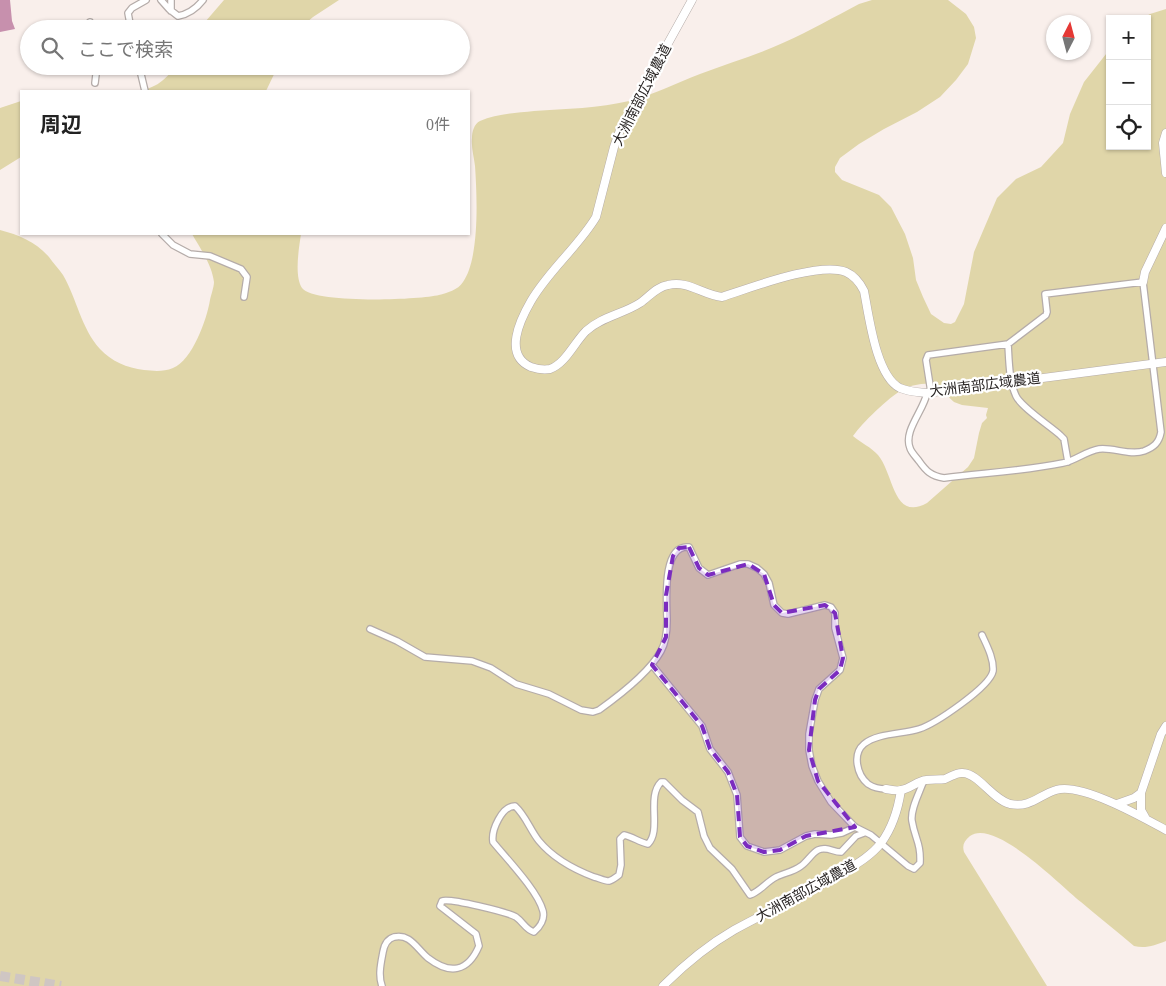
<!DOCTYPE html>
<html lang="ja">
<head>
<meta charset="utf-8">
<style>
	body { margin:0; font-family:"Times New Roman","Noto Sans JP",serif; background:#f6f6f6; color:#222 }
	.controls { position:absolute; right:15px; top:15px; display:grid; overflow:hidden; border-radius:0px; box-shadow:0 1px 4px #0004 }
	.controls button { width:45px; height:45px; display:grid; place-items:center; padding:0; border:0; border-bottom:1px solid #e0e0e0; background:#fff; color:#222; font:25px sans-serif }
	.compass { position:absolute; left:1046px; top:15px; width:45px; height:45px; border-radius:50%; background:#fff; box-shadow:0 1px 4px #0004; rotate:6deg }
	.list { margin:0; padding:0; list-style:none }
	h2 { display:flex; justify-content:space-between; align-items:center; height:65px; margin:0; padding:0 20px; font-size:21px }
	h2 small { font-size:16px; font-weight:400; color:#767676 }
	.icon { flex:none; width:28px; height:28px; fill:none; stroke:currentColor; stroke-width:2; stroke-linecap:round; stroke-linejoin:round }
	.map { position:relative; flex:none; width:1166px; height:986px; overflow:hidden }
	.search { position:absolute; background:#fff; box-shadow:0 1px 4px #0004; left:20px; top:20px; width:450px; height:55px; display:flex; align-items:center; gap:12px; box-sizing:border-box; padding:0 18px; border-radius:28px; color:#767676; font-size:19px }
	.panel { position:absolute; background:#fff; box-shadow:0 1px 4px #0004; left:20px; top:90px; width:450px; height:145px; border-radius:0px }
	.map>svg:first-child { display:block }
</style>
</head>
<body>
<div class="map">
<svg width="1166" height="986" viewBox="0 0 1166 986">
	<rect width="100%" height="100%" fill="#f9efeb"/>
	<path fill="#e0d6a9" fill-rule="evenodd" d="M 224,0 L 339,0 L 313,17 L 299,29 L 199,29 Z
		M 872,0 L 948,0 L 966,14 L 974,27 L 976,38 L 968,64 L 956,80 L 940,97 L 917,112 L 884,129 L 859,144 L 840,158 L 835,167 L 835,172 L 842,180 L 879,195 L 891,207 L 905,234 L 913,258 L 916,280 L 923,297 L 931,314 L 944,323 L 951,324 L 955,322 L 964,304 L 974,252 L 997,198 L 1016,179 L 1041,167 L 1063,143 L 1070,114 L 1084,82 L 1110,49 L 1110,146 L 1147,146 L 1147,19 L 1141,19 L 1150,14 L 1166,9 L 1166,941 C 1155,945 1146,949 1134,946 C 1117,931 1098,917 1081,902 C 1062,887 995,818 970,836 C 964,841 962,845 964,852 L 1047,986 L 0,986 L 0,230 C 19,235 36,242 49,257 C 53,263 59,269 63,275 C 77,299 81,328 100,349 C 111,361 127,368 144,370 C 154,371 163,372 173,368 C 192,361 207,319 210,300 C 211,295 214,287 214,282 C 212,265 200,248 192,234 L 301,234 C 299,248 294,276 302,288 C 314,304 419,300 439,295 C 447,293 458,290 463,282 C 480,258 477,195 475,166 C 474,157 471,147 472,138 C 472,132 474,124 480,121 C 496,114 516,113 534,111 C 565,109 600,108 629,101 C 653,95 676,83 700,74 C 728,63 757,55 785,42 C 810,31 834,17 859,4 ZM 933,383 L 954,402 L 962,405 L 988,408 L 986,415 L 987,418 L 982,423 L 979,433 L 974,458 L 968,467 L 927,503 C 893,522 894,474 878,455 C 871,447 861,443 853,436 C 862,423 889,397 902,390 C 911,384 923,384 933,383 Z
		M 177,66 L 278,66 L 266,91 L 132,91 C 155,90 162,82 177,66 Z
		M 21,101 L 21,157 L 0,170 L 0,108 Z"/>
	<path fill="#c790ad" d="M 0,0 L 10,0 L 12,21 L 15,29 L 0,32 Z"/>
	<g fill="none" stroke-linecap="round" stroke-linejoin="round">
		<path stroke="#cfc6c3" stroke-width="10" stroke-dasharray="10 5" stroke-linecap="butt" d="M 0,976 L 61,986"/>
		<defs>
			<path id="street" d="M 161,0 L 169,9 L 178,16 C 189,14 196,9 203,0
				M 171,0 L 171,11
				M 90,22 L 91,29
				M 131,29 L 128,13 L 132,8 L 146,0
				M 139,66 L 145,91
				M 95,83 L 97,66
				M 162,234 L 173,245 L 190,254 L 210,256 L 241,269 L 247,277 L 244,297
				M 1008,344 C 1009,360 1009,381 1016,396 C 1021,407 1050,426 1060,435 L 1064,439 L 1068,462
				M 927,393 C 924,410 903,431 910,448 C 911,452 916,457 919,461 C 926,471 931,476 944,478 C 983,473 1024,471 1063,463 C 1075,461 1086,451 1099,449 C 1113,447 1130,456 1144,451 C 1154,447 1159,443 1161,432 L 1143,282 L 1045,294 L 1047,312 L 1046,315 L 1008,344 L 928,355 L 926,360 L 931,392
				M 370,629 L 397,641 L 425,657 L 472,661 L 491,668 L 516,684 L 549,694 L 581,710 L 593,712 L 599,710 C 620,695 649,673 661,651 C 666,642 667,631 667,621 C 667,604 661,544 689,547 L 699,568 L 708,575 L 740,564 L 748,564 L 757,568 L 764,574 L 769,583 L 774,605 L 782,613 L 788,614 L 825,605 L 831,607 L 835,613 L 835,628 L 843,658 L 840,670 L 819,689 L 815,700 L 809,734 L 809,750 L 812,766 L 818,781 L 831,802 L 855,827 L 871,835 L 908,866 L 914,869 L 920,863 C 921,843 915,839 912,821 C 910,809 920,792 924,780
				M 652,665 L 702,726 L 710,749 L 728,772 L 737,795 L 740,837 L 747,846 L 764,852 L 780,850 L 806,836 L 815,834 L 831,835 L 842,833 L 855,827
				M 886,789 C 879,789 874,788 868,784 C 857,775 852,754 864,744 C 877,733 904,734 919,729 C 935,724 990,687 993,671 C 994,659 987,646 982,635
				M 382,986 C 378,975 381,963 383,952 C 384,946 387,939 394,937 C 410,933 417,949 428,958 C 450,975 468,972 479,946 L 476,934 L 440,906 L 442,901 C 450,898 507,912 516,917 C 523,922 526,930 534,932 C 540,927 545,919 543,911 C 538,891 506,858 493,842 C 491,830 502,806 515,806 C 526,816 530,830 539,841 C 553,858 573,869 594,877 C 599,878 604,881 609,881 C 613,880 616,877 619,875 L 621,865 L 620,839 L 624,835 C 633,837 639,842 648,844 C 662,830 646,797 661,782 L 664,782 L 682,800 L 698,812 L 704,836 L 710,848 L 732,869 L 750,895 C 761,891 766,882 776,877 C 784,873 793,872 801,866 C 807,862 812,853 818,850 C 826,846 833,852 841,852 L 856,836 L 864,833"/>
			<path id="secondary" d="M 692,0 L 620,130 L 614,147 L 596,217 C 578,247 549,270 531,301 C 520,320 503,355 531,367 C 537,369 544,370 550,369 C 566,363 574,343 586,331 C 601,317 623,314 640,303 C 649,297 656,287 668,285 C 688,280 703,295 722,297 C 750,288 820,261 846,272 C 855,276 860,283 864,291 C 869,316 876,376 900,388 C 909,392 918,392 927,393 L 1166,362
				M 1166,133 L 1163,143 L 1166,173
				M 1143,282 L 1145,272 L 1166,228
				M 886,789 C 891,790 897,791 901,790 C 910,789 917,781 926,780 C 932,779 939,780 945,779 C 951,777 956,772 963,773 C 979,774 992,799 1010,804 C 1031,808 1039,795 1056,790 C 1081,782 1144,818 1166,830
				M 1141,793 L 1161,734 L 1166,726
				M 1117,804 L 1134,798 L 1141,793 L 1141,810 L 1145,817
				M 663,986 C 684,965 708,945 734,930 C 770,910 807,894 842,873 C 855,865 871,856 881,843 C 893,827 898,810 901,790"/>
		</defs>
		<use href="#street" stroke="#b5aca9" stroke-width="8"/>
		<use href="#secondary" stroke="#b5aca9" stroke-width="9"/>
		<use href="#street" stroke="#fff" stroke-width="5.5"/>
		<use href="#secondary" stroke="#fff" stroke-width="8"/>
	</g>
	<path fill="#7b2cbf" fill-opacity="0.2" stroke="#7b2cbf" stroke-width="4" stroke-dasharray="10 6" stroke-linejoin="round" d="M 689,547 L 699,568 L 708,575 L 748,564 L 764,574 L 774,605 L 782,613 L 825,605 L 835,613 L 843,658 L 840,670 L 819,689 L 815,700 L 809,750 L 818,781 L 855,827 L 806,836 L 780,850 L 764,852 L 747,846 L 740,837 L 737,795 L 728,772 L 710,749 L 702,726 L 652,665 L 666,637 L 666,595 L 673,556 L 679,548 Z"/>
	<g text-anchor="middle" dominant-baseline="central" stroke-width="4.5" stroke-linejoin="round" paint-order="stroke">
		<g font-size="14" fill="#272322" stroke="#fff">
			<text transform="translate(642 95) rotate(-63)">大洲南部広域農道</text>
			<text transform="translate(985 385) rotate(-7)">大洲南部広域農道</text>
			<text transform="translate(806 891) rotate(-29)">大洲南部広域農道</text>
		</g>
	</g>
</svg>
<div class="controls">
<button>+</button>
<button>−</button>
<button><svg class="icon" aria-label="locate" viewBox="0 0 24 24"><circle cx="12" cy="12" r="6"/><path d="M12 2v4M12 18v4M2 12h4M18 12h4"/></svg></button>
</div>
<svg class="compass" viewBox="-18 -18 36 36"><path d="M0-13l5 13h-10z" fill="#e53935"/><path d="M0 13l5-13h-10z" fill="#767676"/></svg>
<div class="search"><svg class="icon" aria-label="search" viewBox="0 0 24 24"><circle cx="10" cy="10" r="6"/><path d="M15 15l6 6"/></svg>ここで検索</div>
<section class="panel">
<h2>周辺<small>0件</small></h2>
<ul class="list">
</ul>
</section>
</div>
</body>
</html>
